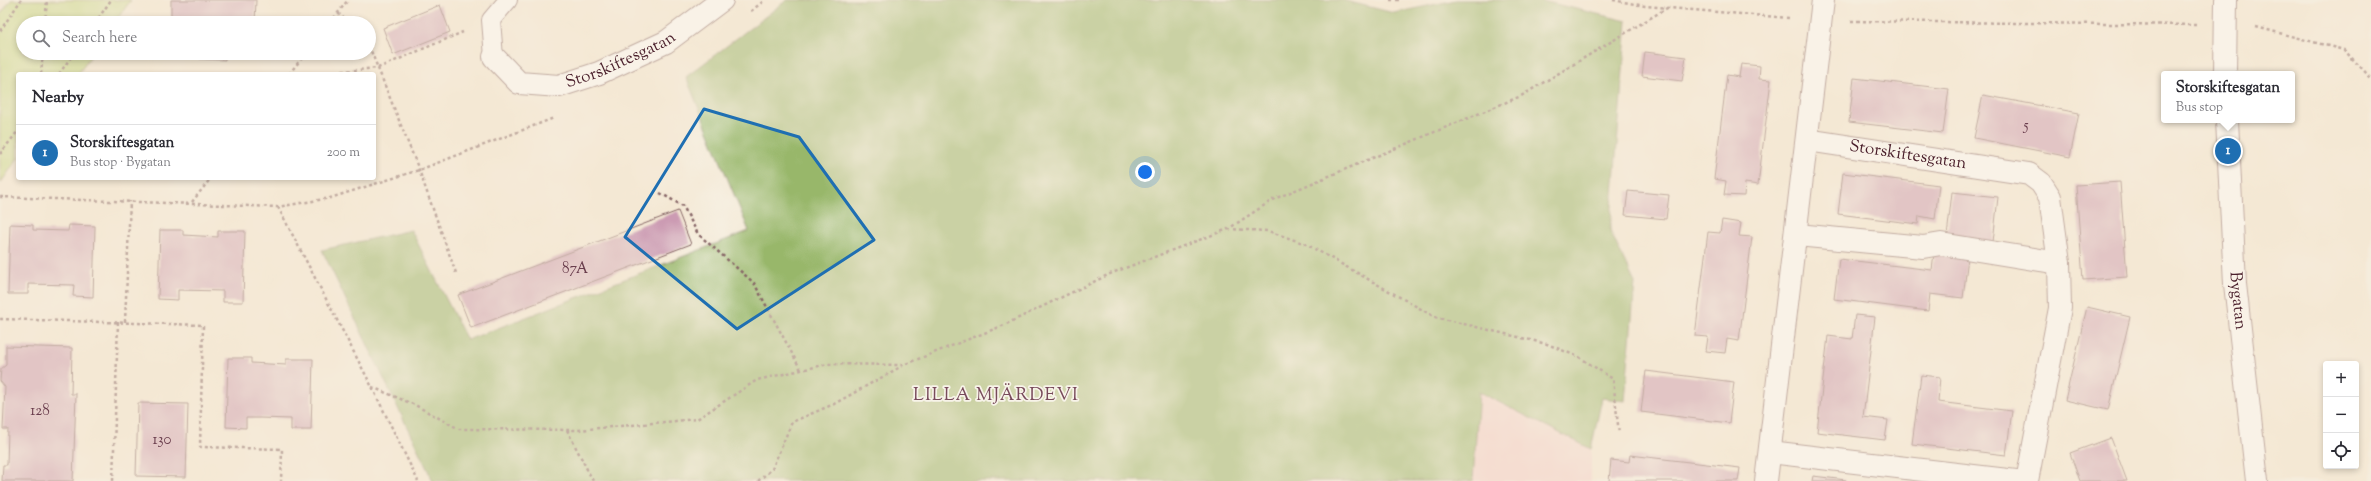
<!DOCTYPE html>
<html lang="en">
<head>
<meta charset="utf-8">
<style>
	body { margin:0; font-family:"Sorts Mill Goudy",serif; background:#f2f2f3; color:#2b2b33 }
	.controls { position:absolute; right:12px; bottom:12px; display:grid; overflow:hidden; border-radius:4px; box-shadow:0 2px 6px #0003 }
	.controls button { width:36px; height:36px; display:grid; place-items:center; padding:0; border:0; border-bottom:1px solid #e1e1e2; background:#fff; color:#2b2b33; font:20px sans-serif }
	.you { position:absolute; left:1145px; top:172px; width:14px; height:14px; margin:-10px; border:3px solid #fff; border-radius:50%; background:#1a73e8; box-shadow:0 0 0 6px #1a73e833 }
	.badge { display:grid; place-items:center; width:26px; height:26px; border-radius:50%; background:#1f6fb2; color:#fff; font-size:13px; font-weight:700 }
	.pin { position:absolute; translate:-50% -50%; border:2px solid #fff; box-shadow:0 1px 4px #0006 }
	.popup { position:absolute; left:2161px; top:71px; width:134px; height:52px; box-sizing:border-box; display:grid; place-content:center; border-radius:4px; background:#fff; filter:drop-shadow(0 1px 3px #0005); font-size:13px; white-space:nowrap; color:#7c7c81 }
	.popup b { font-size:15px; color:#2b2b33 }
	.popup::after { content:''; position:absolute; left:50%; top:100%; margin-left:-8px; border:8px solid transparent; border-top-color:#fff }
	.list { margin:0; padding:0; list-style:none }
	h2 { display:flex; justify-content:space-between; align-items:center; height:52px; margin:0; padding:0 16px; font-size:17px }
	h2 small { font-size:13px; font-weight:400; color:#7c7c81 }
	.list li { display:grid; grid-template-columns:26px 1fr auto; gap:12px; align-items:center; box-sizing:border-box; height:56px; padding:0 16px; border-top:1px solid #e1e1e2 }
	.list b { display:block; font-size:15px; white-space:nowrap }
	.list p { margin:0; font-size:13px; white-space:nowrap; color:#7c7c81 }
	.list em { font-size:13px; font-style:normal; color:#7c7c81 }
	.icon { flex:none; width:22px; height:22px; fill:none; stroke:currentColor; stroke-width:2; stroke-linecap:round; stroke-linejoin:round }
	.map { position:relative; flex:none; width:2371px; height:481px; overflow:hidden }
	.search { position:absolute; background:#fff; box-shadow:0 2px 6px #0003; left:16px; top:16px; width:360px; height:44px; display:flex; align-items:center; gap:10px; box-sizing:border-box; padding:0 14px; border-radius:22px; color:#7c7c81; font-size:15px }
	.panel { position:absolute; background:#fff; box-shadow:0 2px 6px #0003; left:16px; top:72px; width:360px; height:108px; border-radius:4px }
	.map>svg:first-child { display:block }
</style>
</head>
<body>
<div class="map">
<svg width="2371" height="481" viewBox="0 0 2371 481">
	<rect width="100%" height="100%" fill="#f7f3e8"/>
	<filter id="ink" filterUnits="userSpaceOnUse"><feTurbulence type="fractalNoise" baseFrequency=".025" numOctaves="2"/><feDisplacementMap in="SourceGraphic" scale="8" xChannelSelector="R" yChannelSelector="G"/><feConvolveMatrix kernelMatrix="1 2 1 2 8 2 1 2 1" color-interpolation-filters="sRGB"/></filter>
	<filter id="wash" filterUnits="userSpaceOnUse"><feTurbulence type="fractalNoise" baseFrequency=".012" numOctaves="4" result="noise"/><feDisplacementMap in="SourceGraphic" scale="16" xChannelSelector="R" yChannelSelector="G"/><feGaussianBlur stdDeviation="0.9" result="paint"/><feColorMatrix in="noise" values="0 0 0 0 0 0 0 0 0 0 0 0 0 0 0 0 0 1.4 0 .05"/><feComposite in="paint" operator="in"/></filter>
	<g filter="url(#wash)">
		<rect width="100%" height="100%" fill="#f4e8d4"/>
		<path fill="#f7d0ce" d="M 1479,391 L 1591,449 L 1591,481 L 1473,481 Z"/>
		<path fill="#c0d67a" stroke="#857a52" d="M 11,0 L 131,0 L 114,23 L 23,23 L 23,53 L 93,53 L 78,74 L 18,74 L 18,158 L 0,184 L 0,15 Z"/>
		<path fill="#98b76a" stroke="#716b4a" d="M 787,0 L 1342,0 L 1394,13 L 1456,0 L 1538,0 L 1627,21 L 1610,231 L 1635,283 L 1625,401 L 1602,398 L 1591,449 L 1479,392 L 1473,481 L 433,481 L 322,250 L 411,230 L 467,340 L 749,231 L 686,77 Z"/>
		<g id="blocks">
			<path fill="#cc9bb3" d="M 171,0 L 256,0 L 255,23 L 171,23 Z
				M 440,5 L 450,32 L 393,55 L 383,28 Z
				M 1645,52 L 1686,57 L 1682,81 L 1642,76 Z
				M 200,53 L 225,53 L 225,60 L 200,59 Z
				M 1741,64 L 1760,66 L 1759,79 L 1771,80 L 1758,185 L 1745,183 L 1744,196 L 1724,195 L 1726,181 L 1714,179 L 1727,75 L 1739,77 Z
				M 1854,78 L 1949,89 L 1943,133 L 1849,122 Z
				M 1983,95 L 2079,113 L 2070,157 L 1974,138 Z
				M 1843,173 L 1939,185 L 1935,219 L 1919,216 L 1918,224 L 1838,214 Z
				M 2120,182 L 2127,277 L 2083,280 L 2076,185 Z
				M 1628,191 L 1669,195 L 1666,219 L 1625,215 Z
				M 1952,192 L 1998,197 L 1993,242 L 1947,236 Z
				M 678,211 L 691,244 L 471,328 L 458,295 Z
				M 1722,220 L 1741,223 L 1739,236 L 1752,237 L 1739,341 L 1727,339 L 1725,353 L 1706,351 L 1708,337 L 1695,336 L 1708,232 L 1720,233 Z
				M 10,224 L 33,225 L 33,230 L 68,231 L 69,225 L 95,226 L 93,297 L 73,296 L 74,285 L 28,284 L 28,294 L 8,294 Z
				M 160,230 L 183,230 L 183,235 L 218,237 L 218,231 L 245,231 L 243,302 L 223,302 L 223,291 L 178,290 L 178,300 L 158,299 Z
				M 1934,254 L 1968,257 L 1963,298 L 1930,294 L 1928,311 L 1834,299 L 1839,259 L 1932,270 Z
				M 2087,307 L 2130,317 L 2108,410 L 2065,400 Z
				M 1855,315 L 1875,317 L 1863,417 L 1888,420 L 1885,440 L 1817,432 L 1828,336 L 1852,339 Z
				M 6,346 L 72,348 L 71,394 L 76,394 L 73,481 L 2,481 L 3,465 L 7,465 L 8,429 L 3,429 L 5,387 L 0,381 L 1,369 L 6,365 Z
				M 228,358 L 251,358 L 251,363 L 286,365 L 286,359 L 313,359 L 311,430 L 291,430 L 291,419 L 260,418 L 246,418 L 246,428 L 226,427 Z
				M 1646,371 L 1734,382 L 1729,423 L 1641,412 Z
				M 1921,375 L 1940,377 L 1938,402 L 2012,411 L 2006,455 L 1912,444 Z
				M 138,403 L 188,404 L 186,477 L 136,476 Z
				M 2111,438 L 2127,481 L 2080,481 L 2070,453 Z
				M 1630,455 L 1740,468 L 1738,481 L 1609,481 L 1611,460 L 1629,462 Z
				M 1813,476 L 1846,480 L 1846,481 L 1812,481 Z"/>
		</g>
	</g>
	<g filter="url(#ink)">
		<use href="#blocks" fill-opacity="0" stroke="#866566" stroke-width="1"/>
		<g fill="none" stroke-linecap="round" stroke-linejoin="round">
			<defs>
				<path id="lane" d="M 494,57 L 491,20 L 508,0"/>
				<g id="street">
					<path id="s1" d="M 494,57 L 519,83 L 559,86 L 599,73 L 666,42 L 722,0"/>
					<path id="s2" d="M 1807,140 L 2029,174 L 2041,183 L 2050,197 L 2059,263 L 2060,308 L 2027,481"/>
					<path d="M 1797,235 L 1923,247 L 1941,244 L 2059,263"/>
					<path d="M 1770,452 L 2016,481"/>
					<path d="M 1766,481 L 1823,0"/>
				</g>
				<g id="secondary">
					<path d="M 2225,74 L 2226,0"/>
					<path id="s3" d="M 2227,120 L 2235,284 L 2257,481"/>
				</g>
			</defs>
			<use href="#lane" stroke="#866566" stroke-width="20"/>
			<use href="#street" stroke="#866566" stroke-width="24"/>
			<use href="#secondary" stroke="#866566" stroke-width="24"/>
			<path stroke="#866566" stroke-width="2.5" stroke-dasharray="3 3" stroke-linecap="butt" d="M 1390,0 L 1402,0
				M 1613,0 L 1645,6 L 1790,18
				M 751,11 L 765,0
				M 338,13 L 349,23
				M 1851,21 L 2196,25
				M 45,23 L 47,0
				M 95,23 L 111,0
				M 330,23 L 348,0
				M 2256,27 L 2344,50 L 2371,78
				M 0,31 L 21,0
				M 369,46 L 419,170 L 456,273
				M 41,74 L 43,53
				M 59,74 L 74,53
				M 289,74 L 306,53
				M 312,74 L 378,68 L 463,32
				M 0,154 L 18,131
				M 660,193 L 683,206 L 698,234 L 754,283 L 801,370
				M 0,197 L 278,207 L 330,198 L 419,170 L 554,118
				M 192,202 L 211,178
				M 278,207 L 372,387 L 418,481
				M 1228,229 L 1268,231 L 1306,244 L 1435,317 L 1547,344 L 1579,357 L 1613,379 L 1619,434
				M 0,319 L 203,325 L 200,447 L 282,449 L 281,481
				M 125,322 L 130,201
				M 372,387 L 415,405 L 459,429 L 578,430 L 697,419 L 757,380 L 828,364 L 903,365 L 1002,326 L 1112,273 L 1228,229 L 1274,199 L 1521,96 L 1667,8
				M 567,430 L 593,481
				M 113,481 L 118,322
				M 758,481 L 772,469 L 792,422 L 834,404 L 902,366"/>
			<use href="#lane" stroke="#fff" stroke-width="18"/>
			<use href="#street" stroke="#fff" stroke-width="22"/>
			<use href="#secondary" stroke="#fff" stroke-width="22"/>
		</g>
	</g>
	<path d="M0 0H2371V481H0ZM 704,109 L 799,137 L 874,240 L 737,329 L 625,237 Z" fill="#f4e8d4" fill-opacity=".55" fill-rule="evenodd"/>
	<path fill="none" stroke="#1f6fb2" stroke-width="3" stroke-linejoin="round" d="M 704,109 L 799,137 L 874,240 L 737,329 L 625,237 Z"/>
	<g text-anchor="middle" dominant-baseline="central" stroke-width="3.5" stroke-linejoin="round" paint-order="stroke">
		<g font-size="15" fill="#6a3e4d">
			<text x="2026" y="126">5</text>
			<text x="575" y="269">87A</text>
			<text x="40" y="411">128</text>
			<text x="162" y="440">130</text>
		</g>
		<g font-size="17" fill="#4a1f2b" stroke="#f7f3e8">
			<text stroke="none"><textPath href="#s1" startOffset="143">Storskiftesgatan</textPath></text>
			<text stroke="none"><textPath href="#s2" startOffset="102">Storskiftesgatan</textPath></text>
			<text stroke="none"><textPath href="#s3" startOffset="181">Bygatan</textPath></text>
		</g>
		<g font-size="18" letter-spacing="1" fill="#784a5b" stroke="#f7f3e8">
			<text x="996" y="396">LILLA MJÄRDEVI</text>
		</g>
	</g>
</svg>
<div class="controls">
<button>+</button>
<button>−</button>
<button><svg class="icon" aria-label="locate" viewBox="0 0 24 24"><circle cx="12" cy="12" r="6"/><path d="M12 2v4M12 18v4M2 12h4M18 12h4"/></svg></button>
</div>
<div class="you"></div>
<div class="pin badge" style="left:2228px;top:151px">1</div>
<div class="popup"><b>Storskiftesgatan</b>Bus stop</div>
<div class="search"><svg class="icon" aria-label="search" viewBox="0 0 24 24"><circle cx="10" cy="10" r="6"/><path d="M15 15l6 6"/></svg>Search here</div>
<section class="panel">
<h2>Nearby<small></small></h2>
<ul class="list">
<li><span class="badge">1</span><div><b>Storskiftesgatan</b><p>Bus stop · Bygatan</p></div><em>200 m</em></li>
</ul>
</section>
</div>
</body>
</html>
